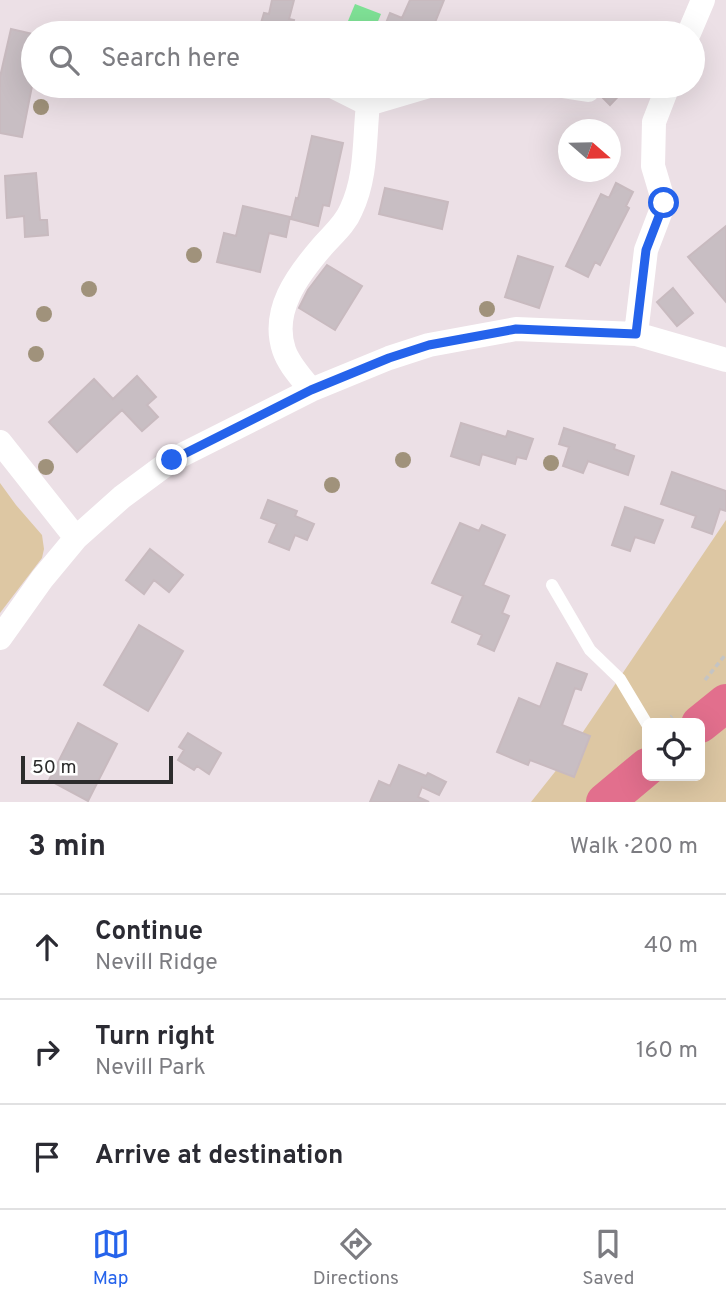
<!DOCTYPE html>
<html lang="en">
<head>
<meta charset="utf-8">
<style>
	body { margin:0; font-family:Overpass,sans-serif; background:#f2f2f3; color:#2b2b33 }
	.controls { position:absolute; right:21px; bottom:21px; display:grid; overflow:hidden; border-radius:10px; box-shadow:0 7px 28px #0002 }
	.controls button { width:63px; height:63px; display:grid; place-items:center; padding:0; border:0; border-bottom:2px solid #e1e1e2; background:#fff; color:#2b2b33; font:35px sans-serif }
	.compass { position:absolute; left:558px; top:119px; width:63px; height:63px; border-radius:50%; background:#fff; box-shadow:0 7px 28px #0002; rotate:110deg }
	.scale { position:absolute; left:21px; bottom:18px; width:152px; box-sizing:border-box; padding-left:7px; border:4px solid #2c2c2c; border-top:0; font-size:19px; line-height:24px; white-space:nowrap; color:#2c2c2c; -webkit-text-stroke:5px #fff; paint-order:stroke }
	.stop { position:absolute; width:21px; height:21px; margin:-16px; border:5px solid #2563eb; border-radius:50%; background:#fff }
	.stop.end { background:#2563eb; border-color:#fff; box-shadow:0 2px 7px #0008 }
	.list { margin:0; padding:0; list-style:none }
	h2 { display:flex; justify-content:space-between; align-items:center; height:91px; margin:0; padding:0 28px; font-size:30px }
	h2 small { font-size:23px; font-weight:400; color:#7c7c81 }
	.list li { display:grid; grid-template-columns:46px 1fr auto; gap:21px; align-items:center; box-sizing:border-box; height:105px; padding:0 28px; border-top:2px solid #e1e1e2 }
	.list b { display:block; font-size:26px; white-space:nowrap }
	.list p { margin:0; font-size:23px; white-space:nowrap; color:#7c7c81 }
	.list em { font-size:23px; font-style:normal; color:#7c7c81 }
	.icon { flex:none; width:38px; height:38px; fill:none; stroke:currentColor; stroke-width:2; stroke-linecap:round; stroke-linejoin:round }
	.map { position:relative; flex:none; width:726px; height:802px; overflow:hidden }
	.search { position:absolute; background:#fff; box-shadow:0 7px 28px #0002; left:21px; right:21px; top:21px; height:77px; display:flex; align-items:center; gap:18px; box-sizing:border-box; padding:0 24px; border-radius:38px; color:#7c7c81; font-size:26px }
	.sheet { height:406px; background:#fff }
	nav { display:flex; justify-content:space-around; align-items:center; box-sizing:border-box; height:98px; border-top:2px solid #e1e1e2; background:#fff; font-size:19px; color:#7c7c81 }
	nav a { display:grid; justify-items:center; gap:4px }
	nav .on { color:#2563eb }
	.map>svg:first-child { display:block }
</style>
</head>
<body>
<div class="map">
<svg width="726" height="802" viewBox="0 0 726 802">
	<rect width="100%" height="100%" fill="#ece0e6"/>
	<path fill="#ddc7a3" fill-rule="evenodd" d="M 0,483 L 16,505 L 42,535 L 44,549 L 42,558 L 0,613 Z
		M 726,520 L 726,802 L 531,802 L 562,763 ZM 647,723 L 700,723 L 700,776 L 647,776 Z"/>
	<path fill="#7fe296" d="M 355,4 L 381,14 L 374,31 L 348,21 Z"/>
	<path fill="#c8bec3" stroke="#c8babf" stroke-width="2" d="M 272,0 L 294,0 L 289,19 L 294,20 L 291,33 L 258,33 L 264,13 L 269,14 Z
		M 410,0 L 444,0 L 432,30 L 438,33 L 382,33 L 390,13 L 402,18 Z
		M 11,29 L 33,34 L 33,81 L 22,137 L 0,133 L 0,77 Z
		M 602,86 L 628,86 L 610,105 L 601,96 Z
		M 312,136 L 343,143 L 329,206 L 323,205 L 318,226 L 291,219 L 296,198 L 298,199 Z
		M 36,173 L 40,220 L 47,220 L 48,235 L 25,237 L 24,216 L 7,218 L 5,176 Z
		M 616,183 L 633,192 L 626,206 L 629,208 L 600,265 L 595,262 L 588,277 L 566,266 L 601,194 L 609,198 Z
		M 385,188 L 448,202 L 442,229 L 379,214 Z
		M 243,206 L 290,217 L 286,237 L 269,233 L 260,272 L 217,262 L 224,233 L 236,236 Z
		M 726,226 L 726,302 L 688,257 Z
		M 518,256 L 553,267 L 539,308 L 505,297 Z
		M 327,265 L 362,286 L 335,330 L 299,308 L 308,290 Z
		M 673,288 L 693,313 L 677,326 L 657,302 Z
		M 137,376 L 156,397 L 147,405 L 158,417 L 142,431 L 122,410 L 77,452 L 49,422 L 94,379 L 113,399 Z
		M 461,423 L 506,437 L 508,431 L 533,439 L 526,459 L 517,457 L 515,464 L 482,454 L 479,465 L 451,456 Z
		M 564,428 L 615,445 L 614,449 L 634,456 L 628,475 L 588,461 L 583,473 L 563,466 L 569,447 L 559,444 Z
		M 672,472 L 726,491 L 726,511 L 720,509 L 712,534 L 692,527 L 696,516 L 661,504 Z
		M 268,500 L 297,511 L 295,516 L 314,524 L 307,540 L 295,535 L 289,550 L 269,542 L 277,524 L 261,518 Z
		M 625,507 L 663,520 L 654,543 L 635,537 L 630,551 L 612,545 Z
		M 460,523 L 479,531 L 482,525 L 505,535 L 483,585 L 509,596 L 502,613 L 509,616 L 494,651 L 478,644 L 482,635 L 452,622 L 463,596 L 432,583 Z
		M 150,549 L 183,575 L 169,592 L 154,580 L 144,594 L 126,580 Z
		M 139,625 L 183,651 L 148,711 L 104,685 Z
		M 557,663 L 587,674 L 581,690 L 575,688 L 562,725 L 590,736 L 574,777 L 530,760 L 528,765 L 497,752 L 519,698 L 540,707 Z
		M 78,723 L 117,744 L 88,801 L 49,780 Z
		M 188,733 L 221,753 L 209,774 L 197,766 L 194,770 L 178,760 L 184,750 L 179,747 Z
		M 399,765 L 426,776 L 428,773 L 446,782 L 439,795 L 422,787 L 418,797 L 429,802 L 370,802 L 379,781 L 390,786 Z"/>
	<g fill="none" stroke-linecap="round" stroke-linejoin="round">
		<path stroke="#c4c4c4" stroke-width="3.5" stroke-dasharray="5 3.5" stroke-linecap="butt" d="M 705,680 L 726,654
			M 665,723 L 672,716"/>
		<path stroke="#fff" stroke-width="12" d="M 552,585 L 590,650 L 620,679 L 647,724"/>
		<path stroke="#fff" stroke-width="24" d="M 689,33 L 703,0
			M 332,86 L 368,104 L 429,86
			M 562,86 L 588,90
			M 636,334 L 646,250 L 664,203 L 653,166 L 654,122 L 668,86
			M 311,390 C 302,378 289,365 284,350 C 271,311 297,276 321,248 C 331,236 345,225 351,210 C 367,176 364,141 368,104
			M 0,442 L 76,538
			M 0,638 L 42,579 L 76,538 L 122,497 L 172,460 L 311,390 L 389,358 L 429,345 L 516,329 L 636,334 L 726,360"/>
		<path stroke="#e26f8d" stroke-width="38" d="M 700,724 L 726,703
			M 605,802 L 647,767"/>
	</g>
	<g fill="#a0927b">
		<circle cx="41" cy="107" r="8"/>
		<circle cx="194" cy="255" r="8"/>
		<circle cx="89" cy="289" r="8"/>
		<circle cx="487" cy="309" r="8"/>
		<circle cx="44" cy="314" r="8"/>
		<circle cx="36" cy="354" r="8"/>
		<circle cx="403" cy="460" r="8"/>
		<circle cx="551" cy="463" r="8"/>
		<circle cx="46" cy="467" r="8"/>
		<circle cx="332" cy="485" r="8"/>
	</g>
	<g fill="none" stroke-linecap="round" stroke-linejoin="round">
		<path stroke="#2563eb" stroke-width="9" d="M 172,460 L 311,390 L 389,358 L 429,345 L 516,329 L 636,334 L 646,250 L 664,203"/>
	</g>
</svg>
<div class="controls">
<button><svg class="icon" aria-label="locate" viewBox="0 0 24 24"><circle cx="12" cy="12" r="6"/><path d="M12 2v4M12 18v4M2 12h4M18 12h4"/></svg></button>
</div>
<svg class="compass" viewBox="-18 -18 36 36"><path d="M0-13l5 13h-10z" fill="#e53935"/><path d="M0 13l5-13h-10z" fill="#7c7c81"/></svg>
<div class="scale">50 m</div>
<div class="stop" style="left:664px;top:203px"></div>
<div class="stop end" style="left:172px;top:460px"></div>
<div class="search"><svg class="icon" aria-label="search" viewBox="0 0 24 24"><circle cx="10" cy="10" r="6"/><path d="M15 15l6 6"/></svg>Search here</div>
</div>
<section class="sheet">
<h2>3 min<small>Walk · 200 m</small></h2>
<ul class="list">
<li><svg class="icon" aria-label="ahead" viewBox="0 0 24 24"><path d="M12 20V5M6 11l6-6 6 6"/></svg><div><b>Continue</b><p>Nevill Ridge</p></div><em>40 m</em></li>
<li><svg class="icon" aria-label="right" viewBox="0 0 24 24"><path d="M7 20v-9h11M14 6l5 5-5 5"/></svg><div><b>Turn right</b><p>Nevill Park</p></div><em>160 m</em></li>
<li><svg class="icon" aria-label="arrive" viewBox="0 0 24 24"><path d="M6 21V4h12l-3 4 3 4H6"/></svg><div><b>Arrive at destination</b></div></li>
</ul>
</section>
<nav>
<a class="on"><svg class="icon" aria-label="map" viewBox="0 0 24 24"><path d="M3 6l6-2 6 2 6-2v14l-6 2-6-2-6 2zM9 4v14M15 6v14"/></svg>Map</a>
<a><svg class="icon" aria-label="directions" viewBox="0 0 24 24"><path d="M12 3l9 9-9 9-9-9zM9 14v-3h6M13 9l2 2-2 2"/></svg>Directions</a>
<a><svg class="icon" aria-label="saved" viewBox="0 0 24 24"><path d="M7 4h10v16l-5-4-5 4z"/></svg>Saved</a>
</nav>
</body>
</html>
